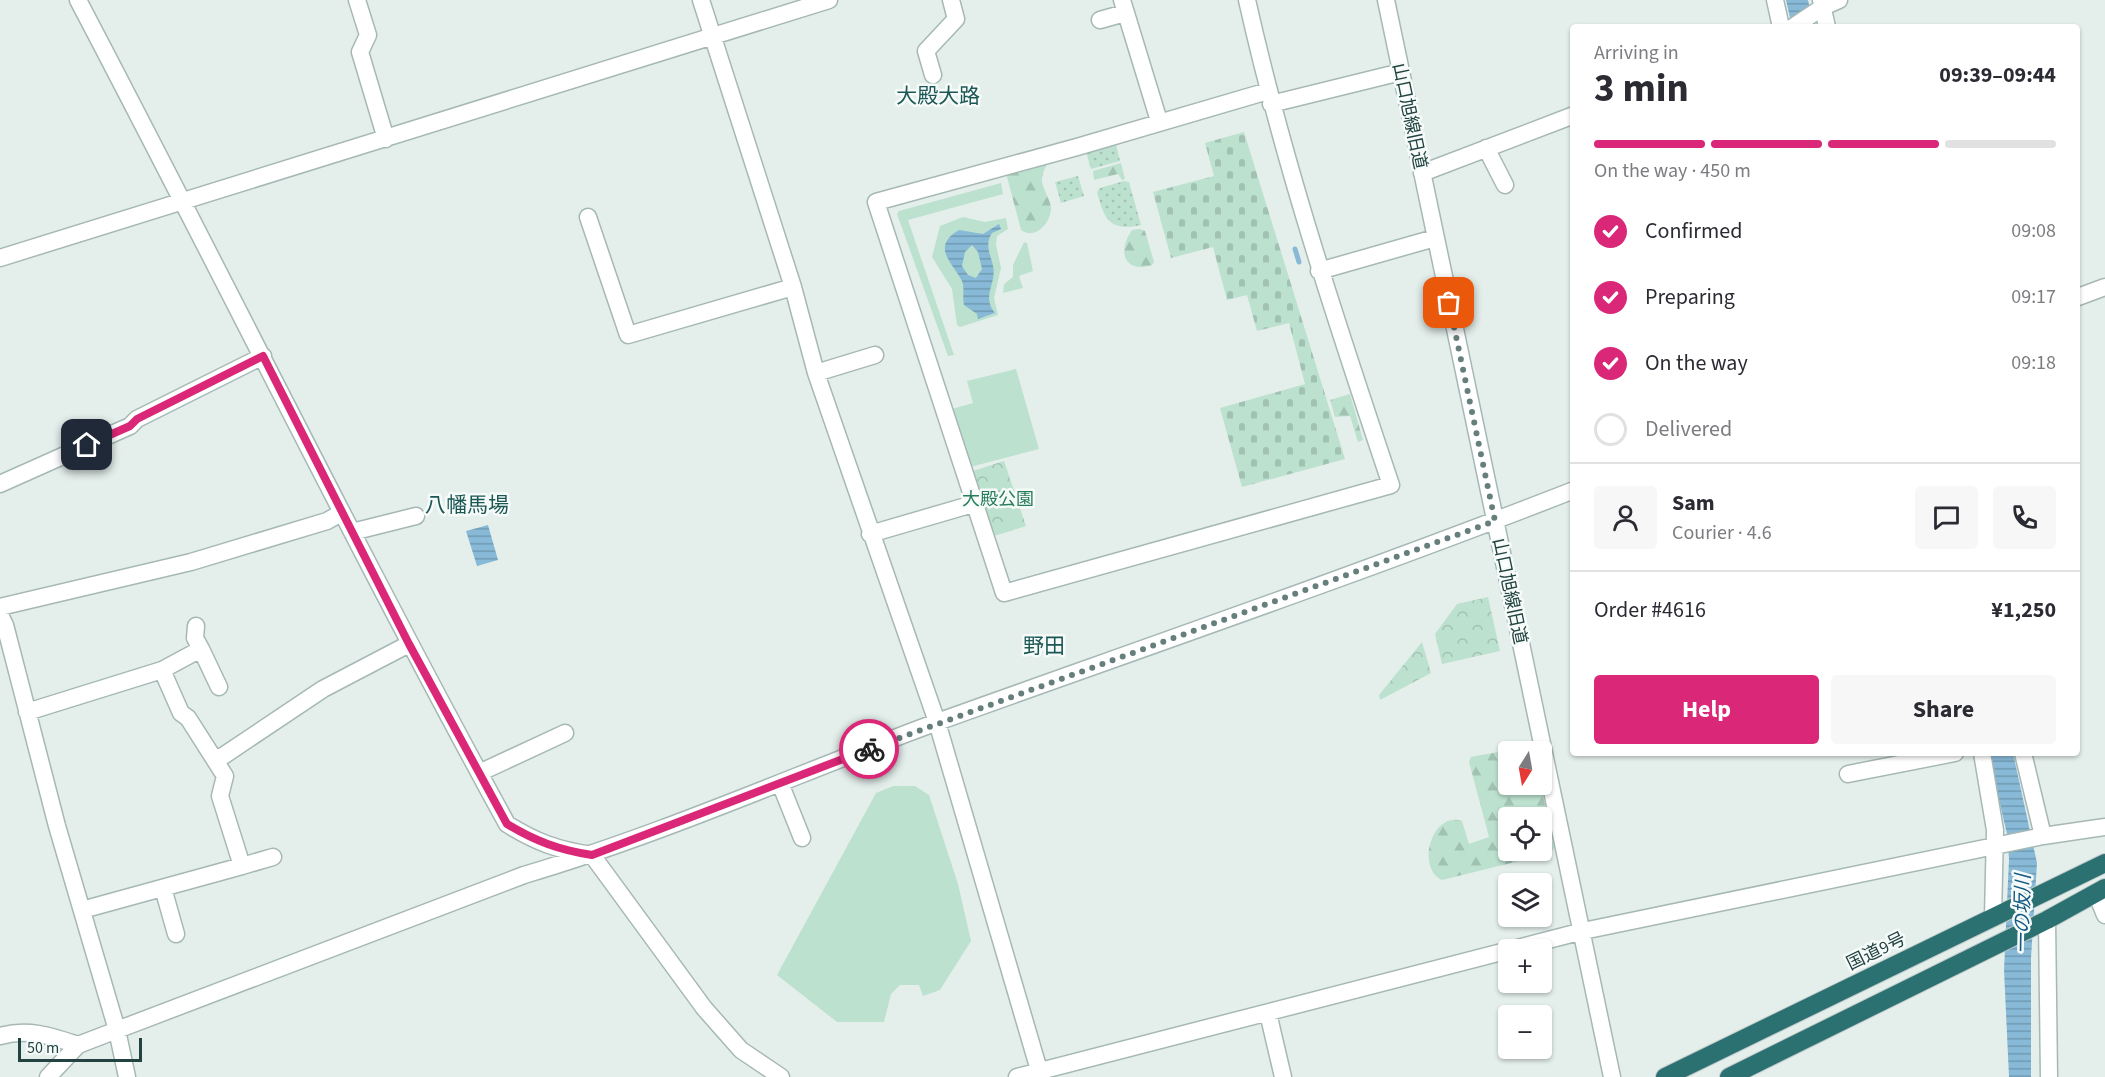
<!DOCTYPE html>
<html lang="en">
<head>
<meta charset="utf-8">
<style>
  body { margin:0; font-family:"Source Sans 3","Noto Sans JP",sans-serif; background:#f7f7f7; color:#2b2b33; height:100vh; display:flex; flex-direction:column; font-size:22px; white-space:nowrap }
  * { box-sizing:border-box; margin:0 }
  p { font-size:20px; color:#7c7c81 }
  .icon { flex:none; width:33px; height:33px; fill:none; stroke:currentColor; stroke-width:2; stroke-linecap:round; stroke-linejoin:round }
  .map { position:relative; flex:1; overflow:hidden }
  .panel { position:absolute; left:1570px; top:24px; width:510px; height:732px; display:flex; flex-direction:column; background:#fff; border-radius:6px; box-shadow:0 2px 4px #0004 }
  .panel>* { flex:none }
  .needle { width:39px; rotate:191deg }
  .fabs { position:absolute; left:1498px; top:741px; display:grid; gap:12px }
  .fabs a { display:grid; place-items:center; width:54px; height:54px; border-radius:6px; background:#fff; box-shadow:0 2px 4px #0004; font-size:30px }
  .scale { position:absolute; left:18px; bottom:15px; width:124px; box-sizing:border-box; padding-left:6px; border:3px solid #224341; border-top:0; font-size:16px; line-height:21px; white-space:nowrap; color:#224341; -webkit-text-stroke:4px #f6fbf9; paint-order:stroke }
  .pin { position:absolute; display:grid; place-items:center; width:51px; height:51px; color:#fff; margin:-26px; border-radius:12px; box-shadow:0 3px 9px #0006 }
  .courier { position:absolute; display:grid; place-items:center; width:60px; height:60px; margin:-30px; border:4px solid #db2777; border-radius:50%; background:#fff; color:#222; box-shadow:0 2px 8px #0007 }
  .overview em { font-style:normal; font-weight:700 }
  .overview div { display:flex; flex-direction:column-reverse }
  .overview { display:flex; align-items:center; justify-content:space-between; height:102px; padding:0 24px }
  h1 { font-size:39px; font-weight:700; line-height:45px }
  .bar { display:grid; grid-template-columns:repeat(4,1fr); gap:9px 6px; align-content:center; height:72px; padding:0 24px }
  .bar i { height:8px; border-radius:4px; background:#e1e1e2 }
  .bar .active { background:#db2777 }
  .bar p { grid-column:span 4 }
  .line { display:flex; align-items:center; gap:15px; padding:0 24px; border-top:2px solid #e1e1e2 }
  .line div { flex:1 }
  .round { display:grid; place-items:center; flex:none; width:63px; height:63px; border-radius:6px; background:#f7f7f7 }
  ol { padding:0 24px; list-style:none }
  li { display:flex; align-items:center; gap:18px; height:66px }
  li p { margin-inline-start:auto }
  li .icon { padding:6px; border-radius:50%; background:#db2777; color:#fff; stroke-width:4 }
  li:last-child { color:#7c7c81 }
  li i { width:33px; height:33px; border:3px solid #e1e1e2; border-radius:50% }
  .cta { display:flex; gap:12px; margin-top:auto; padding:12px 24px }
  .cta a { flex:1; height:69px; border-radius:6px; background:#db2777; color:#fff; font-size:24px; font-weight:700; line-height:69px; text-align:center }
  .cta a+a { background:#f7f7f7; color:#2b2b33 }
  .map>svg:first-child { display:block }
  .grass { fill:#bce1ce }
  .forest { fill:url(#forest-firs); fill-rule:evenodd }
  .cemetery { fill:url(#cemetery-stones) }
  .park { fill:url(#park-crowns) }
  .garden { fill:url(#garden-dots) }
  .water { fill:url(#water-rules); fill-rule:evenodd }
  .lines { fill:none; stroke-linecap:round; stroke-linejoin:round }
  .stream { stroke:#88bad8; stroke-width:5 }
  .minor-casing { stroke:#a6b8b5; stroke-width:19 }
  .highway-casing { stroke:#c1caca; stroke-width:20 }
  .minor { stroke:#fff; stroke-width:16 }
  .highway { stroke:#2b7172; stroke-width:18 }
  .done { stroke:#667f7d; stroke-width:6; stroke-dasharray:0 10.8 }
  .route { stroke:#db2777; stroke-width:8 }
  .labels { text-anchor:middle; stroke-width:5; stroke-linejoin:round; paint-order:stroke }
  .street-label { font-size:18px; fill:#224341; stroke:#f6fbf9 }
  .park-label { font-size:18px; fill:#287d5b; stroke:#f6fbf9 }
  .water-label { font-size:20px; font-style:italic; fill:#165a84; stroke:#f6fbf9 }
  .quarter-label { font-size:21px; fill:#1b5755; stroke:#f6fbf9 }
</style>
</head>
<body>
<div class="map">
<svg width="2105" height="1077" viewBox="0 0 2105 1077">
  <defs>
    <pattern id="forest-firs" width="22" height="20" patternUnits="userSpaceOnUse" patternTransform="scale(1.5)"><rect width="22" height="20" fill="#bce1ce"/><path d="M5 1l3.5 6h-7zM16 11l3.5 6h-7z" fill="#a1c2b2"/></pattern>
    <pattern id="cemetery-stones" width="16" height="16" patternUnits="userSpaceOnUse" patternTransform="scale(1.5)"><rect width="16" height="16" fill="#bce1ce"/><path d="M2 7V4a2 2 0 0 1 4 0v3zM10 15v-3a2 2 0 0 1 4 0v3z" fill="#a1c2b2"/></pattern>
    <pattern id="park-crowns" width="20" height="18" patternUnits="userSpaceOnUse" patternTransform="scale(1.5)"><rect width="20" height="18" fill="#bce1ce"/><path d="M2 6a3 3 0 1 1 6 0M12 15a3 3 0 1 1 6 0" fill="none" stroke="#a1c2b2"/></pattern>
    <pattern id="garden-dots" width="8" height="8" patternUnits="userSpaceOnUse" patternTransform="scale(1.5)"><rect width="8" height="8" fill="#bce1ce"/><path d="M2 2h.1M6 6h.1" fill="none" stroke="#a1c2b2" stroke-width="1.8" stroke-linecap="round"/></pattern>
    <pattern id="water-rules" width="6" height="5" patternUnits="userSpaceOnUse" patternTransform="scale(1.5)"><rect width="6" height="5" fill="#88bad8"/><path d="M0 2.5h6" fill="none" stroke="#6f99b1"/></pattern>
  </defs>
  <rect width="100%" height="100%" fill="#e4efec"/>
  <!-- grass -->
  <path class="grass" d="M1001 183 1003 194 908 220 954 355 948 356 897 214 899 211Z
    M963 217 985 222 1006 218 1008 229 997 236 996 245 1001 268 994 298 998 315 960 327 957 325 952 289 932 257 940 226Z
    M1024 242 1027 243 1033 271 1019 276 1023 288 1003 293 1004 284 1013 277V265Z
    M1016 369 1039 449 970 467 952 409 973 403 967 381Z
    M893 786H915L929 795 958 884 971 941 940 990 923 996 919 985H900L891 994 884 1022H837L777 975 876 793Z"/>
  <!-- forest -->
  <path class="forest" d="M1052 159C1046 165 1042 172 1042 181 1043 190 1051 200 1051 209 1050 224 1035 240 1021 230L1006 173Z
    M1121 163 1125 179 1122 180 1118 174 1094 180 1093 171Z
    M1140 229 1145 231 1154 262 1152 265C1124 274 1117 251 1132 230Z
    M1350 394 1363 440 1358 442 1350 416 1335 417 1330 400Z
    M1514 749 1519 751 1509 752V784L1541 785 1554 848 1551 853 1442 880C1416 869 1431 811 1462 821L1469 844 1489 837 1469 762 1471 757ZM1509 818H1542V850H1509Z"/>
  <!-- cemetery -->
  <path class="cemetery" d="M1244 132 1345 459 1242 487 1220 408 1305 384 1289 323 1257 331 1247 295 1227 300 1213 247 1171 258 1153 192 1214 176 1205 143Z"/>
  <!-- park -->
  <path class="park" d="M1004 461 1026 526 991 537 970 472Z
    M1488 597 1500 651 1442 664 1435 634 1457 604Z
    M1422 642 1431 673 1380 700 1379 695Z"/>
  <!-- garden -->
  <path class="garden" d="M1116 144 1120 161 1091 169 1086 152Z
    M1078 176 1084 196 1061 203 1055 182Z
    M1124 181 1129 182 1141 225C1110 232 1104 219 1097 192L1100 188Z"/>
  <!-- water -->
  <path class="water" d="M1786 0H1808L1814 27H1792Z
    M999 224 1001 229 992 233C984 245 991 255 993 266 997 284 981 296 995 313L978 319 977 314 964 305C962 297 965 289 962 281 953 263 930 247 959 230L983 234ZM972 245 978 252 982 269 976 278 968 275 962 266 965 252Z
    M488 525 498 560 477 566 466 531Z
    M1988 753H2013L2037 863 2031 958V1077H2009L2004 970 2009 859 2007 834Z"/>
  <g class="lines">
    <!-- stream -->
    <path class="stream" d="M1295 249 1299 262"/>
    <!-- minor casing -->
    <g class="minor-casing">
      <path id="minor" d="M78 0C222 274 358 552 507 824 536 842 557 850 592 855L704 1008 741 1050 781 1077
        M357 0 368 35 360 52 386 139
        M701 0 793 287 816 373 937 722 1041 1077
        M1122 0 1159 121
        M1247 0C1284 165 1337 324 1391 485L1004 593 876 202 1077 147 1268 91
        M1386 0 1612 1077
        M1775 0 1781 27
        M1821 0 1827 27
        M1100 20 1125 13
        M1793 27 1823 7 1839 0
        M933 75 926 51 956 19 951 0
        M1271 104 1401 72
        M1486 148 1505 185
        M1422 173 1574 115
        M588 217 628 335 793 287
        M0 258 829 0
        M1319 271 1435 238
        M2078 297 2105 287
        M816 373 875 355
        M0 484 130 426 137 419 263 356
        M352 532 416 516
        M870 534 973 504
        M0 607 191 562 327 521 341 513
        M0 615 5 625 57 826 117 1030 127 1077
        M196 626 195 638 201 649
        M27 712 162 670 201 649 219 687
        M1982 753 1995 830 1993 917
        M2023 753 2043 836
        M214 758 223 756 323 689 409 644
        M479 773 565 733
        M1848 774 1955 753
        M780 783 802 838
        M242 866 273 857
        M163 888 176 934
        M2096 893 2105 915
        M82 910 242 866 220 796 225 776 188 718 181 713 162 670
        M2047 920 2049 1077
        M1268 1013 1283 1077
        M0 1036C28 1028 51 1036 78 1045
        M48 1077 78 1045 117 1030 524 875C666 833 801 772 940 721 1152 645 1364 572 1574 490
        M1017 1077 1583 931 2043 836 2105 827"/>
    </g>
    <!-- highway casing -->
    <g class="highway-casing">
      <path id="highway" d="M1665 1077 2105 863
        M1729 1077 2047 920 2105 888"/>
    </g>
    <!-- minor -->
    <use href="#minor" class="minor"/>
    <!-- highway -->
    <use href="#highway" class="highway"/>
  </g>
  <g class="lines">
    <!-- done -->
    <path class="done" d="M869 749 1495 521 1449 303"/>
    <!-- route -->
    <path class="route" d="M87 445 130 426 137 419 263 356 409 644 507 824C535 841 559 850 592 855L869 749"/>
  </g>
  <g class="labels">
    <!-- street labels -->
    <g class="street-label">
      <text transform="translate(1410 116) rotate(78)" y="6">山口旭線旧道</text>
      <text transform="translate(1510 591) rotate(78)" y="6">山口旭線旧道</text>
      <text transform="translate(1876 951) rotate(-26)" y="6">国道9号</text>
    </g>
    <!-- park labels -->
    <g class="park-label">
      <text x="998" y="505">大殿公園</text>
    </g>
    <!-- water labels -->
    <g class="water-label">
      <text transform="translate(2022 914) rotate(-89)" y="7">一の坂川</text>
    </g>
    <!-- quarter labels -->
    <g class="quarter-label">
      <text x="938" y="103">大殿大路</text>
      <text x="467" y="512">八幡馬場</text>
      <text x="1044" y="653">野田</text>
    </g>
  </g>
</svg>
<div class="fabs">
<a><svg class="needle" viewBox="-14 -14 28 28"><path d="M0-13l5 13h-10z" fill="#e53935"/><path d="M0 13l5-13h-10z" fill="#7c7c81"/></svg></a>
<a><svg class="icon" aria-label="locate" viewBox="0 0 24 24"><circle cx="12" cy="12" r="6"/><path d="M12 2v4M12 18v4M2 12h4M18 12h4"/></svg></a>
<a><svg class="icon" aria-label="layers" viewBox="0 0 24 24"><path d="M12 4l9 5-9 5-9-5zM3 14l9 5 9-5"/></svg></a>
<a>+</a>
<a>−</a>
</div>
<div class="scale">50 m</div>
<div class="pin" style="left:1449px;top:303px;background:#ea580c"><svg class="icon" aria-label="bag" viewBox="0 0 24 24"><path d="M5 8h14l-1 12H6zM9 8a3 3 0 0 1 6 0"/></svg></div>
<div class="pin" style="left:87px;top:445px;background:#1f2937"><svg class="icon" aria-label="home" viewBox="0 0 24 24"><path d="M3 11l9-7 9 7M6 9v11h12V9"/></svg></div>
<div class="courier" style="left:869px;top:749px"><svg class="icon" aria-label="bike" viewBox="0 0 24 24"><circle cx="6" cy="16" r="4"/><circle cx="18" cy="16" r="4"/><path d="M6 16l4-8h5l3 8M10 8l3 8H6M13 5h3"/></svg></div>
<section class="panel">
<div class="overview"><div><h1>3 min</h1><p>Arriving in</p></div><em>09:39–09:44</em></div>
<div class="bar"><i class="active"></i><i class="active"></i><i class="active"></i><i></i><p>On the way · 450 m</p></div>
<ol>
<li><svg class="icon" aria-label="check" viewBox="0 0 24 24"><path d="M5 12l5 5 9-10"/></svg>Confirmed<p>09:08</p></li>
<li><svg class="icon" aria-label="check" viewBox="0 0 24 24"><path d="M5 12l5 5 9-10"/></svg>Preparing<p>09:17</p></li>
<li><svg class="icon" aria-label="check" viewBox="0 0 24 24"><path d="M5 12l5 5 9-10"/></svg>On the way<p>09:18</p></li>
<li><i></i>Delivered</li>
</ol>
<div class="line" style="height:108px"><a class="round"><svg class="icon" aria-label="person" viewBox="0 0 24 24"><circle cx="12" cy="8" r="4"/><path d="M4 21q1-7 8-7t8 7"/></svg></a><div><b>Sam</b><p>Courier · 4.6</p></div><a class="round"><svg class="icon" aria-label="chat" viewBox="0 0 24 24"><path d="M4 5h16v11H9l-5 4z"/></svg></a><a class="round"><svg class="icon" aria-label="phone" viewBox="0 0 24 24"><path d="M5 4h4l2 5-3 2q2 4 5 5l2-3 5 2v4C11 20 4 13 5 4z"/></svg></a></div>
<div class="line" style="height:78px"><div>Order #4616</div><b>¥1,250</b></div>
<div class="cta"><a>Help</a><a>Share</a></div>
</section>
</div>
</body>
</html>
